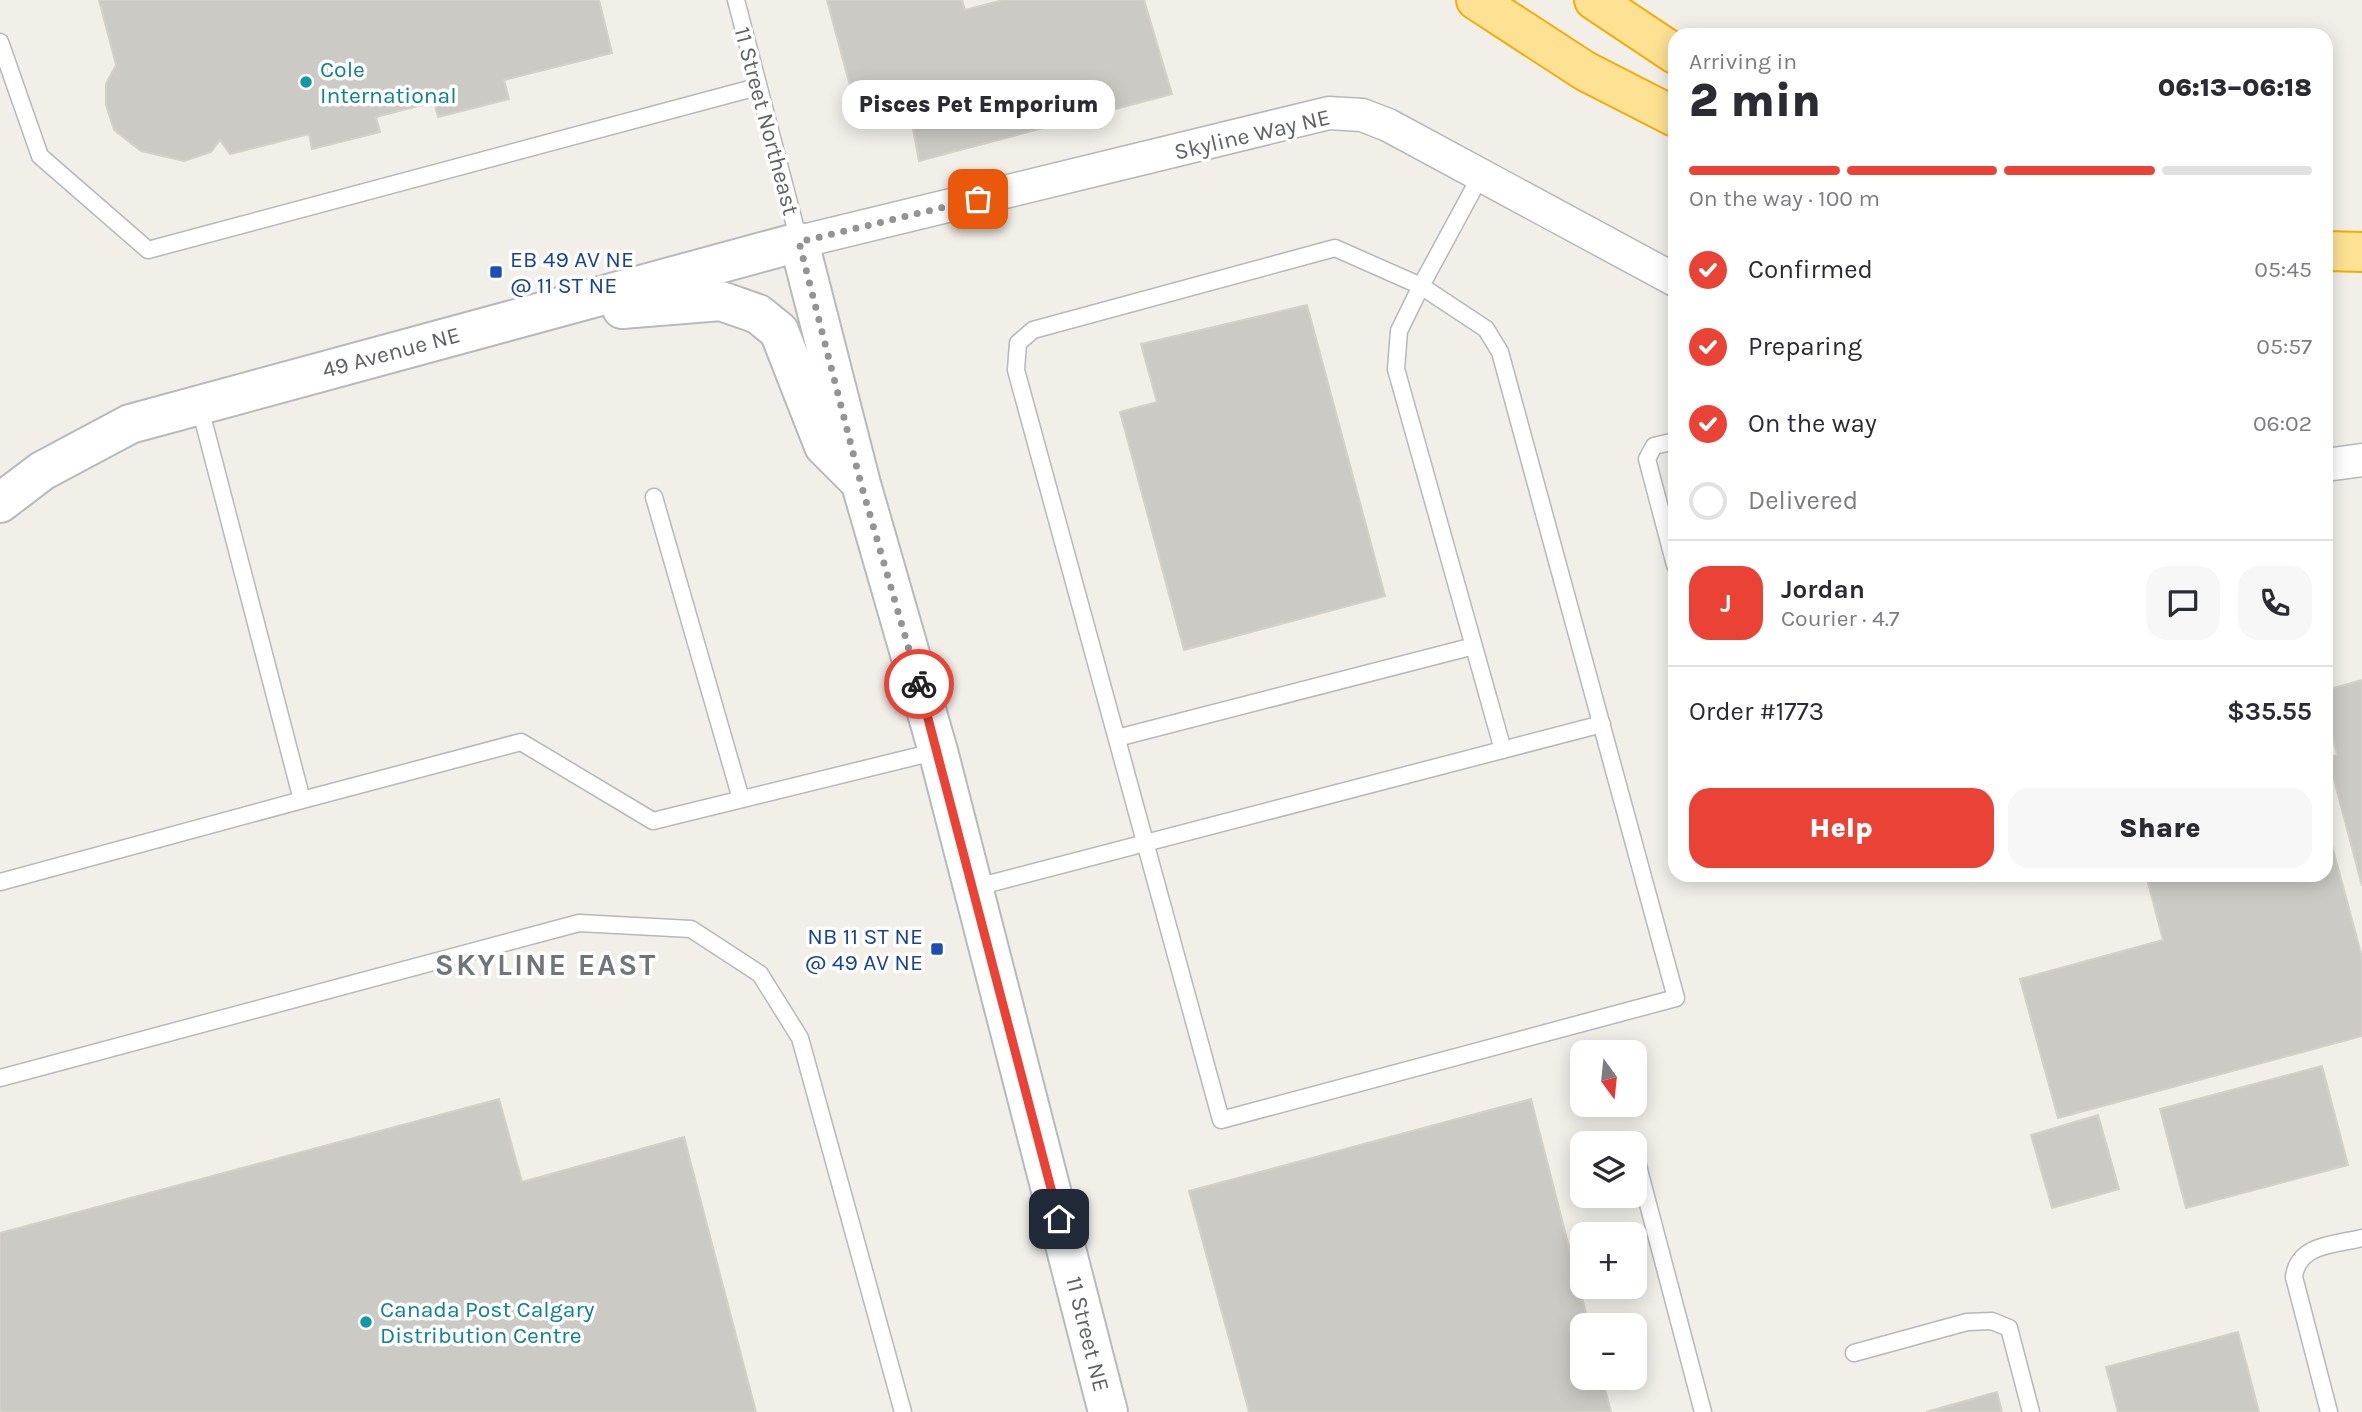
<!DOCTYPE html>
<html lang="en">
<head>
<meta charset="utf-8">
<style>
  body { margin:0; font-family:Karla,sans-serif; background:#f7f7f7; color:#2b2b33; height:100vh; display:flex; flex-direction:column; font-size:26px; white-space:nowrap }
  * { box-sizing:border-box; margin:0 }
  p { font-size:23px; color:#7c7c81 }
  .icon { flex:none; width:38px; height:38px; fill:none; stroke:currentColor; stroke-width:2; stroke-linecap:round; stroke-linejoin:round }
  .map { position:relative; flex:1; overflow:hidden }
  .drawer { position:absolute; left:1668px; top:28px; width:665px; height:854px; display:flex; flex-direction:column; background:#fff; border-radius:21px; box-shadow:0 4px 18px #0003 }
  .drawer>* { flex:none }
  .needle { width:46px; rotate:165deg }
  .controls { position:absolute; left:1570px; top:1040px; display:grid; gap:14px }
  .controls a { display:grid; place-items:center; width:77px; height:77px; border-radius:14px; background:#fff; box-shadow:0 4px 18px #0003; font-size:35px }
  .pin { position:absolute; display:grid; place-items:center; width:60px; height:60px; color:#fff; margin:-30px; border-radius:14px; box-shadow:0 4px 10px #0006 }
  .courier { position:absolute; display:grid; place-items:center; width:70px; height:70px; margin:-35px; border:5px solid #ea4335; border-radius:50%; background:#fff; color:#222; box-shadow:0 2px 9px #0007 }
  .bubble { position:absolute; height:49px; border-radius:21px; background:#fff; box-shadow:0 4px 18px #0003; font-size:23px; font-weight:800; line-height:49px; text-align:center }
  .head em { font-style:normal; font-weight:800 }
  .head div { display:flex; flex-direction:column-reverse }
  .head { display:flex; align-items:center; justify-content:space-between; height:119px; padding:0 21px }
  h1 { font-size:46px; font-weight:800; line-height:52px }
  .bar { display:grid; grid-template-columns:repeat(4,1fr); gap:10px 7px; align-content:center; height:84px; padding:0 21px }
  .bar i { height:9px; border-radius:5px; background:#e1e1e2 }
  .bar .active { background:#ea4335 }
  .bar p { grid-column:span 4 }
  .line { display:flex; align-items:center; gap:18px; padding:0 21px; border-top:2px solid #e1e1e2 }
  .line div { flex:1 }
  .round { display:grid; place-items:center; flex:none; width:74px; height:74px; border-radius:21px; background:#f7f7f7 }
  ol { padding:0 21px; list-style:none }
  li { display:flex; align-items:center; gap:21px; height:77px }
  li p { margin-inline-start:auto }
  li .icon { padding:7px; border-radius:50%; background:#ea4335; color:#fff; stroke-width:4 }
  li:last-child { color:#7c7c81 }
  li i { width:38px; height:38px; border:4px solid #e1e1e2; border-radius:50% }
  .primary-button { display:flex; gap:14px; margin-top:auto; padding:14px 21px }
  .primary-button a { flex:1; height:80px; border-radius:21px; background:#ea4335; color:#fff; font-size:28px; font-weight:800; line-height:80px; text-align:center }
  .primary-button a+a { background:#f7f7f7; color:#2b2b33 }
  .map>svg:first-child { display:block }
  .building { fill:#cccac5; stroke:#d6d1c6; stroke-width:2 }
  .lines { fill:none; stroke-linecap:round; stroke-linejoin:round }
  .lane-casing { stroke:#b5b8bc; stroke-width:19 }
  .street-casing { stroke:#b5b8bc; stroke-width:35 }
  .secondary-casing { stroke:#b6babf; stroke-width:42 }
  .highway-casing { stroke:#f9ab00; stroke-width:42 }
  .lane { stroke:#fff; stroke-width:16 }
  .street { stroke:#fff; stroke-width:32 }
  .secondary { stroke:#fff; stroke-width:38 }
  .highway { stroke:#fde293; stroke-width:38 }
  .done { stroke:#929495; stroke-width:7; stroke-dasharray:0 12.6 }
  .route { stroke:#ea4335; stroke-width:9 }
  .culture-dot { fill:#0f9aa8; stroke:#fff; stroke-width:2.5 }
  .transit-dot { fill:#1a4fb4; stroke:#fff; stroke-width:2.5 }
  .labels { text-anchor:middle; stroke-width:7; stroke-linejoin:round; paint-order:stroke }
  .culture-label { font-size:23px; fill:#0d838f; stroke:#fff; text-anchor:start }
  .street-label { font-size:23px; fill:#5f6368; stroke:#fff }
  .transit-label { font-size:23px; fill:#164399; stroke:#fff; text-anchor:start }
  .district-label { font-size:30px; font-weight:bold; letter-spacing:2px; fill:#70757a; stroke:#fff }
</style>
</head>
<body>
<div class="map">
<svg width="2362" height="1412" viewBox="0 0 2362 1412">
  <rect width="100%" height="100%" fill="#f1efe8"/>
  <!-- building -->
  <path class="building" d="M99 0H599L612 53 504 80 509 99 438 117 434 102 376 117 380 132 312 149 309 134 230 154 220 140 211 152 184 161 141 151 114 130 106 105V84L116 65Z
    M827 0H962L965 10 1003 0H1144L1172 94 919 161 911 118 861 127Z
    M1307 305 1385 596 1184 650 1120 412 1157 402 1141 344Z
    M2362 680V886L2328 757 2337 755 2326 711V690Z
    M2326 823 2362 957V1036L2058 1118 2020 979 2163 940 2146 875H2326Z
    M2322 1066 2348 1165 2186 1208 2160 1109Z
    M499 1099 522 1182 684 1137 756 1412H0V1233Z
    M1531 1099 1589 1325H1582V1377H1602L1611 1412H1249L1189 1191Z
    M2098 1115 2119 1189 2052 1208 2031 1135Z
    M2238 1332 2259 1412H2118L2106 1367Z
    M1997 1392 2002 1412H1926Z"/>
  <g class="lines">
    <!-- lane casing -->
    <g class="lane-casing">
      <path id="lane" d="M736 0 799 241
        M0 42 40 156 148 250 757 87
        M1481 175 1421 286 1486 329 1500 352 1676 998 1221 1120 1016 370 1018 343 1033 330 1335 248 1421 286 1399 331 1396 369 1503 750
        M199 404 302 800 521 742 653 821 938 751
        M1675 441 1654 446 1647 459 1675 565
        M654 497 741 799
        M1117 738 1474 646
        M0 882 302 800
        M973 888 1602 724
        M0 1078 579 923 691 929 760 974 800 1038 903 1412
        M1634 1151 1703 1412
        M1854 1353 1967 1322 1992 1321 2009 1328 2031 1412
        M2329 1412 2294 1277C2298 1244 2334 1245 2362 1238"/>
    </g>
    <!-- street casing -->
    <g class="street-casing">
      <path id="street" d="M799 242 1329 113 1362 115 1388 125 1675 280
        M2326 465 2362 460"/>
    </g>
    <!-- secondary casing -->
    <g class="secondary-casing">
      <path id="secondary" d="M622 309 721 301 758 314 779 331 824 446 857 479
        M0 503 42 471 130 424 799 242 861 484 938 751 1108 1412"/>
    </g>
    <!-- highway casing -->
    <g class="highway-casing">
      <path id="highway" d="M1476 0 1585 71 1675 117
        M1594 0 1675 54
        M2326 251 2362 252"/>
    </g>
    <!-- lane -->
    <use href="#lane" class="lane"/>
    <!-- street -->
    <use href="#street" class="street"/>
    <!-- secondary -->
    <use href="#secondary" class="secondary"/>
    <!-- highway -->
    <use href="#highway" class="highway"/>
  </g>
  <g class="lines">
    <!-- done -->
    <path class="done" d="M919 684 861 484 799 242 978 199"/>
    <!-- route -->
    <path class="route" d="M919 684 1059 1219"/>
  </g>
  <!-- markers -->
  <g class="culture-dot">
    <circle cx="306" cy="82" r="7"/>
    <circle cx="366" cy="1322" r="7"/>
  </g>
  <g class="transit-dot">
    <rect x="489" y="265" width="14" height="14" rx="3.5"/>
    <rect x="930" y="942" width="14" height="14" rx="3.5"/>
  </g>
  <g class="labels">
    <!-- culture labels -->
    <g class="culture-label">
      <text x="320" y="77">Cole<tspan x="320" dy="26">International</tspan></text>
      <text x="380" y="1317">Canada Post Calgary<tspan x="380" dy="26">Distribution Centre</tspan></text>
    </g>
    <!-- street labels -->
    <g class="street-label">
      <text transform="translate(767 121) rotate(75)" y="8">11 Street Northeast</text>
      <text transform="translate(1252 134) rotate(-13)" y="8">Skyline Way NE</text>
      <text transform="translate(391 352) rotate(-15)" y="8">49 Avenue NE</text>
      <text transform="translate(1088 1334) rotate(76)" y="8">11 Street NE</text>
    </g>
    <!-- transit labels -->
    <g class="transit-label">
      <text x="510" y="267">EB 49 AV NE<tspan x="510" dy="26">@ 11 ST NE</tspan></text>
      <text x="923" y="944" text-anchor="end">NB 11 ST NE<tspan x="923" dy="26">@ 49 AV NE</tspan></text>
    </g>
    <!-- district labels -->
    <g class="district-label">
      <text x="546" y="975">SKYLINE EAST</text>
    </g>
  </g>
</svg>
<div class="controls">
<a><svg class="needle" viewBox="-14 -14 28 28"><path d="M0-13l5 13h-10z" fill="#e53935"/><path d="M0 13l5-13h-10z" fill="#7c7c81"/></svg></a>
<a><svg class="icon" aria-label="layers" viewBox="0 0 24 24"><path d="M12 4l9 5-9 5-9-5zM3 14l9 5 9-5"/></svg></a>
<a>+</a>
<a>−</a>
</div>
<div class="pin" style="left:978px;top:199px;background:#ea580c"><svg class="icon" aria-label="bag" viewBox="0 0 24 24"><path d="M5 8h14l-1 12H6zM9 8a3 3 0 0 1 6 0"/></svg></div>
<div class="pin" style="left:1059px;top:1219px;background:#1f2937"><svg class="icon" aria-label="home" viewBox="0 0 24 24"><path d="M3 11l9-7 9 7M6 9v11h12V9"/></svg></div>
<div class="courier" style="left:919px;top:684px"><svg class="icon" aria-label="bike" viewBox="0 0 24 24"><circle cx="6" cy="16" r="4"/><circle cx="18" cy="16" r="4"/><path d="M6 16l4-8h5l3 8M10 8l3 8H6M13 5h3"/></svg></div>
<div class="bubble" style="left:842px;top:80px;width:273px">Pisces Pet Emporium</div>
<section class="drawer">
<div class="head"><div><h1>2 min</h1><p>Arriving in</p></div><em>06:13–06:18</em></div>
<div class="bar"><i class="active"></i><i class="active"></i><i class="active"></i><i></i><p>On the way · 100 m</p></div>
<ol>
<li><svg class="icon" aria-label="check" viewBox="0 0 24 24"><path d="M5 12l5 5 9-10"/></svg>Confirmed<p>05:45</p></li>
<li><svg class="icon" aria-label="check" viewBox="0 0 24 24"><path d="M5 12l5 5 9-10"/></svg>Preparing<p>05:57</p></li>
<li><svg class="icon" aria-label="check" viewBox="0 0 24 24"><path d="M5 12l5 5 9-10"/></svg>On the way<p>06:02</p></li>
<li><i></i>Delivered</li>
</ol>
<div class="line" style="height:126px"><b class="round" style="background:#ea4335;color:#fff">J</b><div><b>Jordan</b><p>Courier · 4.7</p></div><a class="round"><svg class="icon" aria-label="chat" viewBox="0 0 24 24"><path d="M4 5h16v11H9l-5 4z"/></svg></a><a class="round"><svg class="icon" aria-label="phone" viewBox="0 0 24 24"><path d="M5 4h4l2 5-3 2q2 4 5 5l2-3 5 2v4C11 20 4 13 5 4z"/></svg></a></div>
<div class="line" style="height:91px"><div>Order #1773</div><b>$35.55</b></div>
<div class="primary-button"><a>Help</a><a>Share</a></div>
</section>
</div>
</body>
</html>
